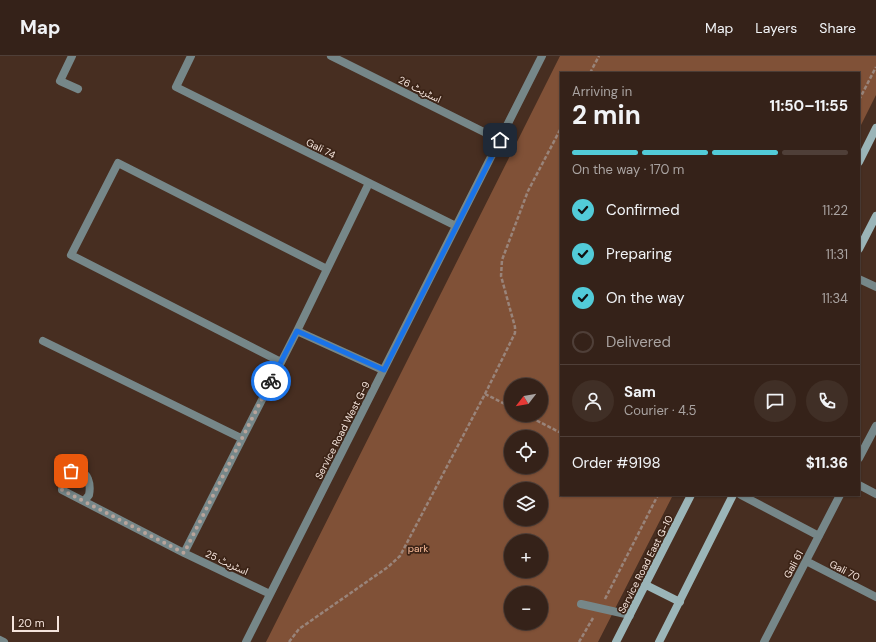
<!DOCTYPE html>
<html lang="en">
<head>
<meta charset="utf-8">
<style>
  body { margin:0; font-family:"DM Sans","Noto Sans Arabic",sans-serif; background:#402f26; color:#f1f3f6; height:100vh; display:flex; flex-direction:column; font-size:15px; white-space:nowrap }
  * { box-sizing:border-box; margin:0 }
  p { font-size:13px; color:#aaa4a2 }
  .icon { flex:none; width:22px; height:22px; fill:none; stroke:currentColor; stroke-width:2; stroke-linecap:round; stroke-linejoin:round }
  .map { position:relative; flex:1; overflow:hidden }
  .details { position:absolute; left:560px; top:16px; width:300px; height:424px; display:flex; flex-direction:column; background:#352219; border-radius:0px; box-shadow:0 1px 3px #0004,0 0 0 1px #4f3f38 }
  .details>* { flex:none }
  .needle { width:26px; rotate:239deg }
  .controls { position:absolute; left:504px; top:322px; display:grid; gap:8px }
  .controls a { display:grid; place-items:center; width:44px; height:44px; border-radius:50%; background:#352219; box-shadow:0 1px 3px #0004,0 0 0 1px #4f3f38; font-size:20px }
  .scale { position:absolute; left:12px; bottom:10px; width:47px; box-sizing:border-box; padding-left:4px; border:2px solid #f5e4dc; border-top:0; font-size:11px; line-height:14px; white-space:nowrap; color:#f5e4dc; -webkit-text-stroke:3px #3c2417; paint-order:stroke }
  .pin { position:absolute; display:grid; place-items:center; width:34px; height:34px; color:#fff; margin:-17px; border-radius:8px; box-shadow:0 2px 6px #0006 }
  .courier { position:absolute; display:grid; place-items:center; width:40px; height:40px; margin:-20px; border:3px solid #1a73e8; border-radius:50%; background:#fff; color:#222; box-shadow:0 1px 5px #0007 }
  .overview em { font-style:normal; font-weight:700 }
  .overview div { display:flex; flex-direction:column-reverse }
  .overview { display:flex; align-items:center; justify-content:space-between; height:68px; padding:0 12px }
  h1 { font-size:26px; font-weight:700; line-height:30px }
  .bar { display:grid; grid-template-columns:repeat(4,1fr); gap:6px 4px; align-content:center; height:48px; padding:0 12px }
  .bar i { height:5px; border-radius:3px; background:#4f3f38 }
  .bar .on { background:#52cbd8 }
  .bar p { grid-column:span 4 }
  .line { display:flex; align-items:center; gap:10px; padding:0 12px; border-top:1px solid #4f3f38 }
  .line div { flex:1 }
  .round { display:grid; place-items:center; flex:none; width:42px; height:42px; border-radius:21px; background:#402f26 }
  ol { padding:0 12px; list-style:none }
  li { display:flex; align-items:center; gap:12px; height:44px }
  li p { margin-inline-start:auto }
  li .icon { padding:4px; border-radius:50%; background:#52cbd8; color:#111; stroke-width:4 }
  li:last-child { color:#aaa4a2 }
  li i { width:22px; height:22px; border:2px solid #4f3f38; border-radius:50% }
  header { display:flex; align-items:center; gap:24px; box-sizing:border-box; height:56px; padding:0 20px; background:#352219; border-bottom:1px solid #4f3f38 }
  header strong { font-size:19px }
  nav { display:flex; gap:22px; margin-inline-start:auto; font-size:14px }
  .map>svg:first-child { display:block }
  .green { fill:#805137; fill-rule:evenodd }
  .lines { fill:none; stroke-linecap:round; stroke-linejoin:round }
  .path { stroke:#99847a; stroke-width:2.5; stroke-dasharray:4 2; stroke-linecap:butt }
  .service { stroke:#768789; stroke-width:8 }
  .minor { stroke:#768789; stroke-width:8 }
  .secondary { stroke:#9bb5b8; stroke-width:8 }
  .done { stroke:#b8a49b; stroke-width:4; stroke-dasharray:0 7.2 }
  .route { stroke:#1a73e8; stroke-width:5 }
  .labels { text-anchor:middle; stroke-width:3.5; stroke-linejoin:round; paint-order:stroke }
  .street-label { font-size:10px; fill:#f5e4dc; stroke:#3c2417 }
  .park-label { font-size:10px; fill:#fcbc99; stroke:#3c2417 }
</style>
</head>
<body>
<header>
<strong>Map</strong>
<nav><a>Map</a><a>Layers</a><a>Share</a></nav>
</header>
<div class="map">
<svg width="876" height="586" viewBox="0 0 876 586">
  <rect width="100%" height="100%" fill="#472e21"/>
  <!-- green -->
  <path class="green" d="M560 0H876V39L859 73V17H561V439H673L598 586H266ZM511 329H541V359H511ZM511 381H541V411H511ZM511 433H541V463H511ZM511 485H541V515H511ZM511 537H541V567H511Z"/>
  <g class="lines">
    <!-- path -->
    <path class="path" d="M590 17 599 0
      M859 44 876 11
      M485 338 511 351
      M526 359 561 377
      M605 543 658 439
      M289 586 299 573 388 511 400 500 485 338 515 277V271L501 220 502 204 528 135 561 72
      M579 586 593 562"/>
    <!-- service -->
    <path class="service" d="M581 548 630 559"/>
    <!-- minor -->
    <path class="minor" d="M72 0 60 25 78 33
      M191 0 176 31 456 170
      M331 0 500 84
      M859 223 876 231
      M297 275 383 314
      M43 285 241 382
      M281 306 71 199 118 107 327 213
      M859 402 876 370
      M859 429 876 438
      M741 439 819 480
      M85 444 89 439C90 434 90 428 88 423 85 415 73 411 67 418 63 423 63 428 62 434L184 497 270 538
      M184 497 297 275 369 127
      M806 505 876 541
      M0 584 4 586
      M246 586 542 0
      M764 586 840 439"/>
    <!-- secondary -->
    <path class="secondary" d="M859 106 876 72
      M859 193 876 160
      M646 529 680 546
      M616 586 691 439
      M659 586 733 439"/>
  </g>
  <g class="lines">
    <!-- done -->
    <path class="done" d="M71 415C64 420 63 426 62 434L184 497 271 325"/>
    <!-- route -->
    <path class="route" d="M271 325 297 275 384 314 500 84"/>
  </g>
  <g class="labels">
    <!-- street labels -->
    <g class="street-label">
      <text transform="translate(420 33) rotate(27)" y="4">اسٹریٹ 26</text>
      <text transform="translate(321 92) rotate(27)" y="4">Gali 74</text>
      <text transform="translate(342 374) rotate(-63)" y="4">Service Road West G-9</text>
      <text transform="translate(227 506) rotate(25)" y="4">اسٹریٹ 25</text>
      <text transform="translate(645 508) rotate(-63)" y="4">Service Road East G-10</text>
      <text transform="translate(793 508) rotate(-62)" y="4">Gali 61</text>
      <text transform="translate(845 514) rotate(27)" y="4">Gali 70</text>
    </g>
    <!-- park labels -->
    <g class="park-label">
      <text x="418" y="496">park</text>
    </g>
  </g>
</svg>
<div class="controls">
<a><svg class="needle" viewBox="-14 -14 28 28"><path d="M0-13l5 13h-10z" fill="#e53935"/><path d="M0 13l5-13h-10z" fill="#aaa4a2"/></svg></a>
<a><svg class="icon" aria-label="locate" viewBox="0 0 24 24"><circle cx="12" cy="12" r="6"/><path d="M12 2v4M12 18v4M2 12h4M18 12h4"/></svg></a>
<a><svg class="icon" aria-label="layers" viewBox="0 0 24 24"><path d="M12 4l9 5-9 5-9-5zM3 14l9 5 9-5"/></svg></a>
<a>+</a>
<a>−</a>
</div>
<div class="scale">20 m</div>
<div class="pin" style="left:71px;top:415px;background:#ea580c"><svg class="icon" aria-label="bag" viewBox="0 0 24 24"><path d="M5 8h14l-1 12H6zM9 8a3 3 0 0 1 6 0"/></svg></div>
<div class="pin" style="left:500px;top:84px;background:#1f2937"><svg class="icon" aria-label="home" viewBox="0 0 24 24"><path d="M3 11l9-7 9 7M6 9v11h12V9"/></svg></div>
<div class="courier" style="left:271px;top:325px"><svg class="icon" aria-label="bike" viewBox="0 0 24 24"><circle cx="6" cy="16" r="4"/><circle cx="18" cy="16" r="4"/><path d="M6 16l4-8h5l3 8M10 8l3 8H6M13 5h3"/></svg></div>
<section class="details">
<div class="overview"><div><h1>2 min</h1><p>Arriving in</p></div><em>11:50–11:55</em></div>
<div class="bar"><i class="on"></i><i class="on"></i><i class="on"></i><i></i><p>On the way · 170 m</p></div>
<ol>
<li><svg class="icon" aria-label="check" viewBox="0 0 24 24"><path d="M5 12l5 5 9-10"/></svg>Confirmed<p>11:22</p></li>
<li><svg class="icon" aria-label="check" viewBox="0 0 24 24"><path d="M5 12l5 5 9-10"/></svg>Preparing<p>11:31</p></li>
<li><svg class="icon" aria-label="check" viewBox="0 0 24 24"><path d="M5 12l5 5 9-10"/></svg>On the way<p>11:34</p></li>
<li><i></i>Delivered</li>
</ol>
<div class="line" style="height:72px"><a class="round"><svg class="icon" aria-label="person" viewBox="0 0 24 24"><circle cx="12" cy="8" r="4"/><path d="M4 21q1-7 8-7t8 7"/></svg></a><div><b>Sam</b><p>Courier · 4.5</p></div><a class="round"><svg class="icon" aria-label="chat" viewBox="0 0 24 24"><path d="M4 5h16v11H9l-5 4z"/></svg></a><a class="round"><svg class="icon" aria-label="phone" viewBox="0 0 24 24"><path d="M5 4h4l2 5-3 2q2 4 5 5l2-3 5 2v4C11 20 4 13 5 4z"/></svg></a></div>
<div class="line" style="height:52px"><div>Order #9198</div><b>$11.36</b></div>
</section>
</div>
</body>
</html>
